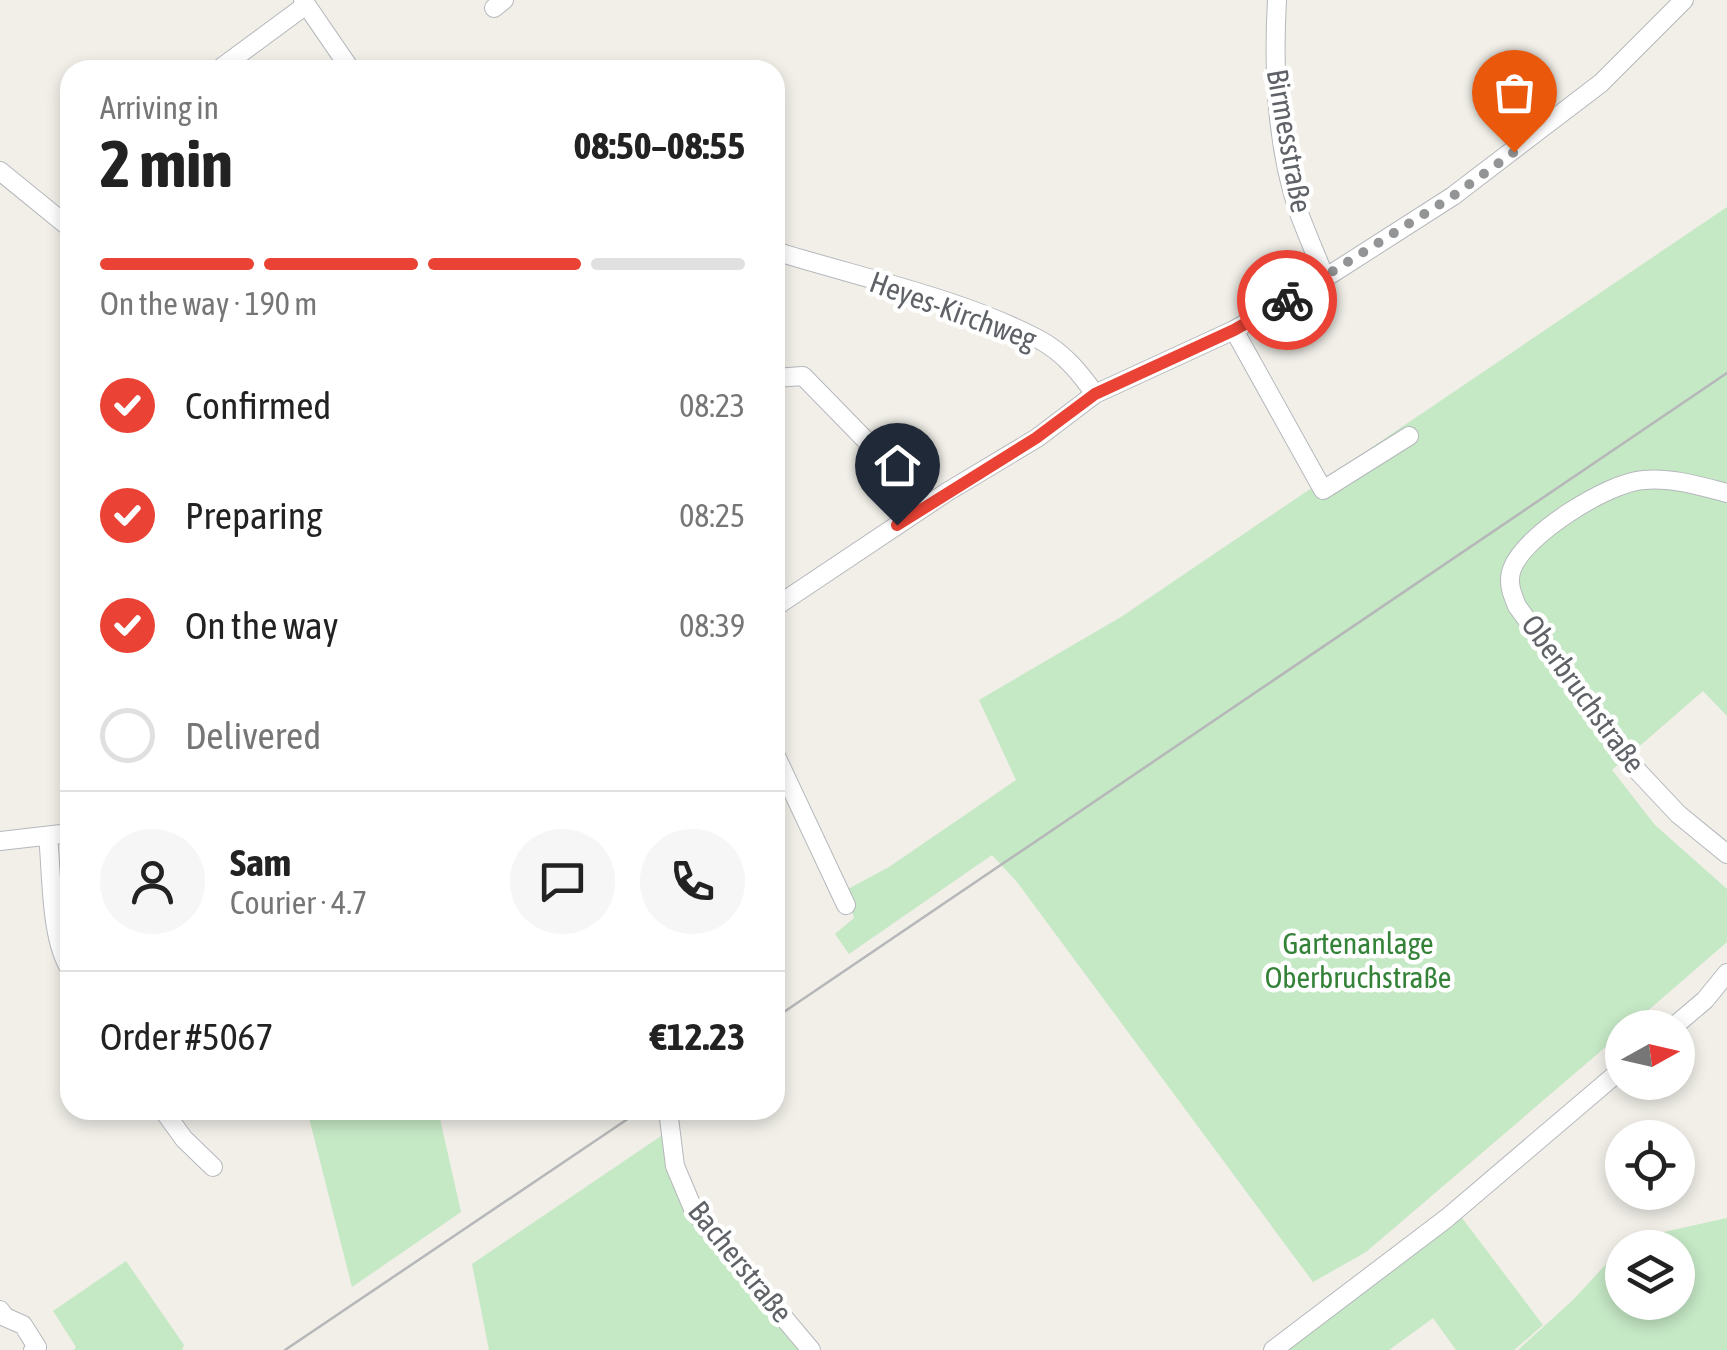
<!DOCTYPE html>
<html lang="en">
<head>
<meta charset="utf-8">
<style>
  body { margin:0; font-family:"Asap Condensed",sans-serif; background:#f6f6f6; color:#222; height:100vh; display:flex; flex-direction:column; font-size:38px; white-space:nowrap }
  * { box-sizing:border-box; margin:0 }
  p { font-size:32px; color:#767676 }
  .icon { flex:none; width:55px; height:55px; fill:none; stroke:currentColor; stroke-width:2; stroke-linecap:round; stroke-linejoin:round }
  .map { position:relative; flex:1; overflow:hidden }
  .details { position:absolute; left:60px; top:60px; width:725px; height:1060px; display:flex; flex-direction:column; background:#fff; border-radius:30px; box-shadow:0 5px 15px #0003 }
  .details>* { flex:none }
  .needle { width:65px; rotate:82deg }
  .fabs { position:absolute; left:1605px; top:1010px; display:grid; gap:20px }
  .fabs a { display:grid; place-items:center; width:90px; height:90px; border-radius:50%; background:#fff; box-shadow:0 5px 15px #0003; font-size:50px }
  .pin { position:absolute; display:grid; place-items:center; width:85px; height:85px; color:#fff; margin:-102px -42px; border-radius:50% 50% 50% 0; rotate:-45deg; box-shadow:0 0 10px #0007 }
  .pin .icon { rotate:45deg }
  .courier { position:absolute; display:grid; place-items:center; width:100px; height:100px; margin:-50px; border:8px solid #ea4335; border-radius:50%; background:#fff; color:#222; box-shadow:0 2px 12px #0007 }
  .head em { font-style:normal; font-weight:700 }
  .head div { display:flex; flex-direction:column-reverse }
  .head { display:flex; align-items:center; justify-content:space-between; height:170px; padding:0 40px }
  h1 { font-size:65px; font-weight:700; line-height:75px }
  .bar { display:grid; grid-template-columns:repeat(4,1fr); gap:15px 10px; align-content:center; height:120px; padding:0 40px }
  .bar i { height:12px; border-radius:8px; background:#e0e0e0 }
  .bar .selected { background:#ea4335 }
  .bar p { grid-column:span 4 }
  .line { display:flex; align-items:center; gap:25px; padding:0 40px; border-top:2px solid #e0e0e0 }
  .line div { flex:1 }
  .round { display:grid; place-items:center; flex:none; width:105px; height:105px; border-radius:52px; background:#f6f6f6 }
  ol { padding:0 40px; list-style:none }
  li { display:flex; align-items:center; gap:30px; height:110px }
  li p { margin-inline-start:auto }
  li .icon { padding:10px; border-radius:50%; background:#ea4335; color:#fff; stroke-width:4 }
  li:last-child { color:#767676 }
  li i { width:55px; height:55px; border:5px solid #e0e0e0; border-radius:50% }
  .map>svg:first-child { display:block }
  .green { fill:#c5e8c5; fill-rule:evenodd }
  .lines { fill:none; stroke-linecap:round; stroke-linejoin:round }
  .minor-casing { stroke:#b5b8bc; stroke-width:20 }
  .minor { stroke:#fff; stroke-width:18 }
  .tram { stroke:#b6b7b8; stroke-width:2.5 }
  .done { stroke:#929495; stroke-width:10; stroke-dasharray:0 18 }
  .route { stroke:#ea4335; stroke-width:12 }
  .labels { text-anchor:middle; stroke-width:9; stroke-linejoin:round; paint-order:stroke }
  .street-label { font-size:30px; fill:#5f6368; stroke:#fff }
  .park-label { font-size:30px; fill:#348238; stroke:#fff }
</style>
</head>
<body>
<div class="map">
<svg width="1727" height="1350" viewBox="0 0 1727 1350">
  <rect width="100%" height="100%" fill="#f1efe8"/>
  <!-- green -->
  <path class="green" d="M1727 207V716L1703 691 1612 770 1655 825 1727 889V942L1629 1027 1622 1028V1033L1366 1252 1313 1282 1017 882 992 855 849 954 835 934 854 918 846 890 889 867 1016 780 979 700 1121 617Z
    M307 1110H438L461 1212 352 1287Z
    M664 1134 672 1177 806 1350H489L472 1264Z
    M1459 1214 1543 1325 1514 1350H1456L1433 1318 1389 1350H1283Z
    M1727 1218V1350H1518L1574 1299 1628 1240ZM1622 1248H1678V1302H1622Z
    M126 1261 184 1345 182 1350H74L76 1347 53 1311Z"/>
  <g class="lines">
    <!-- minor casing -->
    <g class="minor-casing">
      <path id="minor" d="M303 0 351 70
        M1277 0C1273 70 1276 146 1299 213 1307 235 1317 257 1325 278
        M494 8 504 0
        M218 70 306 5
        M0 171 70 228
        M775 251C861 278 961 298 1040 340 1064 353 1080 373 1095 394
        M1234 330 1323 490 1409 436
        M775 378 803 376 928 504
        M1727 493C1700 486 1670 477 1643 480 1607 483 1524 535 1512 569 1507 582 1512 594 1517 606L1632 765 1678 814 1727 854
        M775 607 947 492 1037 438 1095 394 1234 330 1325 278 1453 196 1601 83 1684 0
        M775 754 846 905
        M48 836C52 873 50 938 70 969
        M0 841 70 833
        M1672 1028 1705 1000 1727 973
        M163 1110 184 1139 213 1167
        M668 1110 675 1166 694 1211 811 1350
        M0 1310 5 1317 23 1325 37 1347 33 1350
        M1273 1350 1447 1218 1622 1069"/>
    </g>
    <!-- minor -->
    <use href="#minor" class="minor"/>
    <!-- tram -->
    <path class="tram" d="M775 1018 1727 373
      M285 1350 641 1110"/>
  </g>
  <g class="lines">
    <!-- done -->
    <path class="done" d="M1287 300 1453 196 1514 152"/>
    <!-- route -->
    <path class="route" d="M897 525 1036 438 1095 394 1234 330 1287 300"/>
  </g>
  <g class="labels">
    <!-- street labels -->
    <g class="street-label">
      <text transform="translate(1289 141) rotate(80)" y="10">Birmesstraße</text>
      <text transform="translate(953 311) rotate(20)" y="10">Heyes-Kirchweg</text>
      <text transform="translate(1583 694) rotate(54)" y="10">Oberbruchstraße</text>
      <text transform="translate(740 1262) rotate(51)" y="10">Bacherstraße</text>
    </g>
    <!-- park labels -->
    <g class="park-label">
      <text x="1358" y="954">Gartenanlage<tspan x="1358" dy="34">Oberbruchstraße</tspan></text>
    </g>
  </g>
</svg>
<div class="fabs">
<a><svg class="needle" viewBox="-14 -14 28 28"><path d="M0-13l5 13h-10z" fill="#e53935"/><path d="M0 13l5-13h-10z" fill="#767676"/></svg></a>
<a><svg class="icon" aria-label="locate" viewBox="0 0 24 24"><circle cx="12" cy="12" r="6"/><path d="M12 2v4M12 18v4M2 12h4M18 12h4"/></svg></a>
<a><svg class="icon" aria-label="layers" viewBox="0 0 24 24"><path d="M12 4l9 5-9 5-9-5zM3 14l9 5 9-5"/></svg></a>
</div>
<div class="pin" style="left:1514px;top:152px;background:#ea580c"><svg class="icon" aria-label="bag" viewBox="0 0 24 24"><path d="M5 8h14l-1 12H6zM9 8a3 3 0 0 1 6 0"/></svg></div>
<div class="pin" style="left:897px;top:525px;background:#1f2937"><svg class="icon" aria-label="home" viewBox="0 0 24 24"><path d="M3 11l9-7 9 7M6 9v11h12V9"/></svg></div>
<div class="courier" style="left:1287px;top:300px"><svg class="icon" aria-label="bike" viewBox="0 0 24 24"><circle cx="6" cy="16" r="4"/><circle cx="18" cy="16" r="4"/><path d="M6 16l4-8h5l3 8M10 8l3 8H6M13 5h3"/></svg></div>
<section class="details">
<div class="head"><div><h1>2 min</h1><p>Arriving in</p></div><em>08:50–08:55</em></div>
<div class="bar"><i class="selected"></i><i class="selected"></i><i class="selected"></i><i></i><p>On the way · 190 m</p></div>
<ol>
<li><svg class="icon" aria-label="check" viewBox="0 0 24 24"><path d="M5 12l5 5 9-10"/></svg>Confirmed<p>08:23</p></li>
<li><svg class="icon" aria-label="check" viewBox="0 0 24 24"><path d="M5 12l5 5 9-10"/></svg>Preparing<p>08:25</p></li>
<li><svg class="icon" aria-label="check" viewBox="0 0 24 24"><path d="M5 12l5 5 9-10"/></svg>On the way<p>08:39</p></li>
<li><i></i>Delivered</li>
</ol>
<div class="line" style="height:180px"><a class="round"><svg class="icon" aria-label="person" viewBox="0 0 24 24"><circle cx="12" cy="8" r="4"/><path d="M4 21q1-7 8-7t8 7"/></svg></a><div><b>Sam</b><p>Courier · 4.7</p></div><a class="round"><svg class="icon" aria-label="chat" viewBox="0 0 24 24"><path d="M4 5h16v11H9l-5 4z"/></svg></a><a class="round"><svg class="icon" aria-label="phone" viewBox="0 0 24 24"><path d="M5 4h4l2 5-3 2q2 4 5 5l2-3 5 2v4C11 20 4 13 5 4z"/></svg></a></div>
<div class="line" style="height:130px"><div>Order #5067</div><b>€12.23</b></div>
</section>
</div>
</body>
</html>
